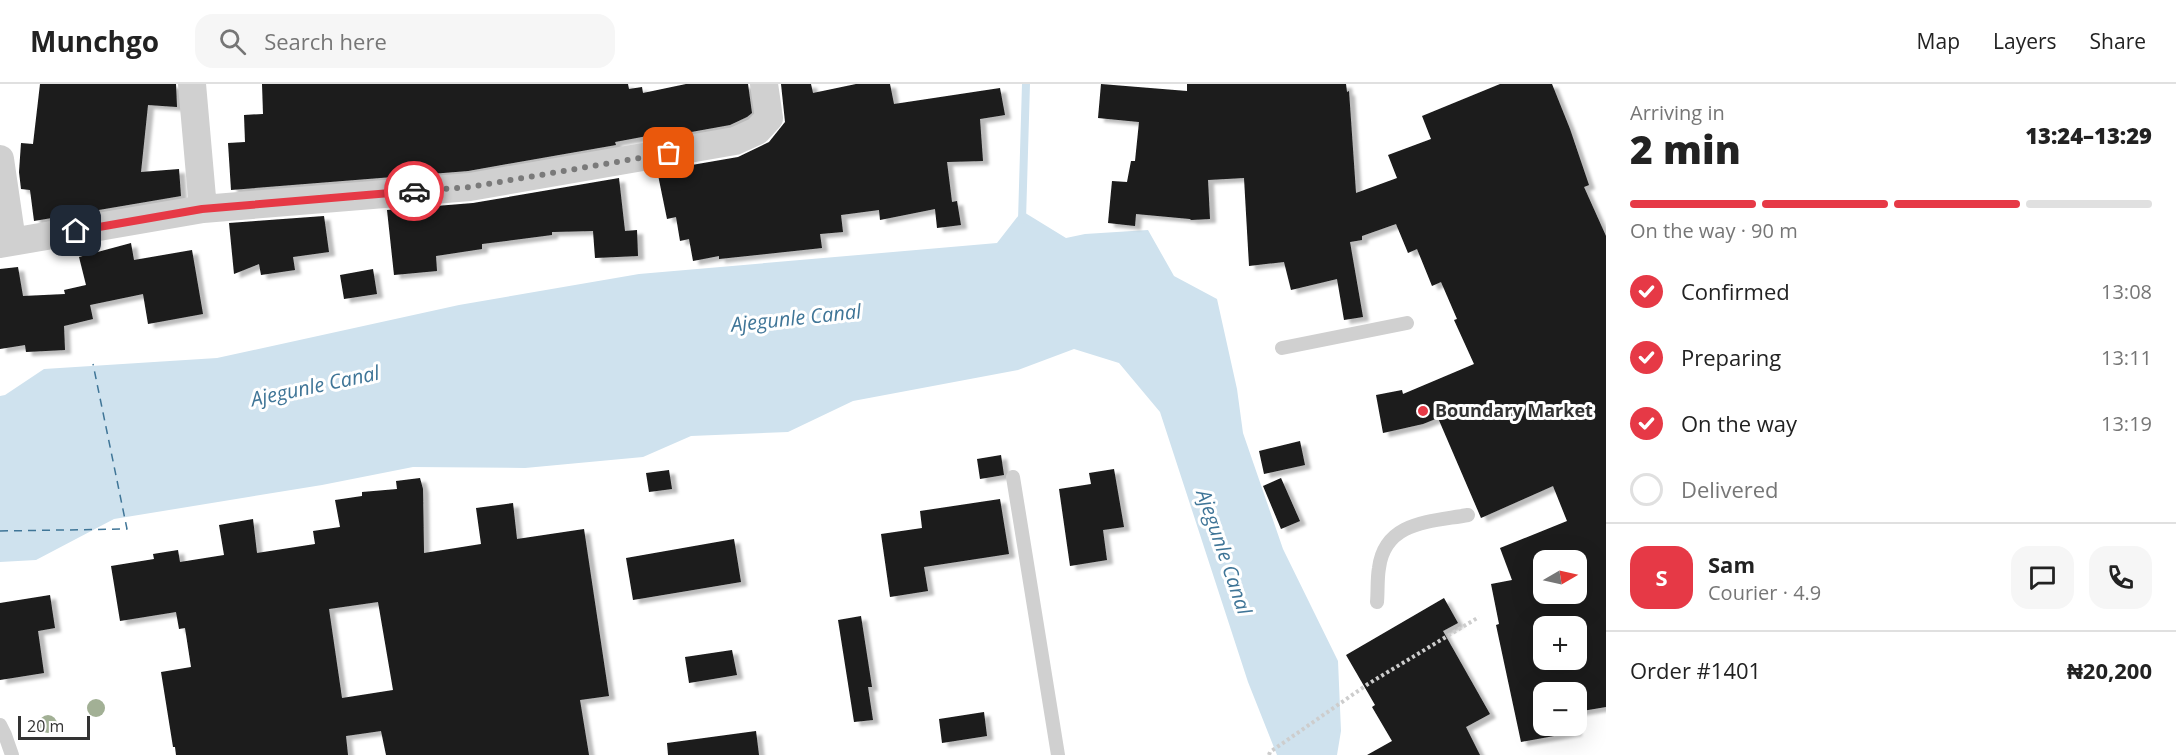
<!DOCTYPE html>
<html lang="en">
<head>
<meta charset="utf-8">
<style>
  body { margin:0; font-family:"Open Sans",sans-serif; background:#f6f6f6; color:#222; height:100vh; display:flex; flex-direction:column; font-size:22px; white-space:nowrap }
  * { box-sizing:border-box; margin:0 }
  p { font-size:20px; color:#767676 }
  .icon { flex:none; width:33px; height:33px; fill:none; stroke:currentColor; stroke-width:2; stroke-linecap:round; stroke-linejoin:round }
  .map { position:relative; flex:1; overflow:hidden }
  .panel { display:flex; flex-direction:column; background:#fff; width:570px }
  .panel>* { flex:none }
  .needle { width:39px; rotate:81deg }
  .controls { position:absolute; left:1533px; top:466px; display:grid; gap:12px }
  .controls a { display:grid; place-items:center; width:54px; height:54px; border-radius:12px; background:#fff; box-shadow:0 6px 24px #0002; font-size:30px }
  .scale { position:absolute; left:18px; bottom:15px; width:72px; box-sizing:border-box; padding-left:6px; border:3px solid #333; border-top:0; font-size:16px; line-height:21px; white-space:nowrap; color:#333; -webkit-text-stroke:4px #fff; paint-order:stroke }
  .pin { position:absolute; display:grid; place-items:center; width:51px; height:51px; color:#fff; margin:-26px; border-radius:12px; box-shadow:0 3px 9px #0006 }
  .courier { position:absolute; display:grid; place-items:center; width:60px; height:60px; margin:-30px; border:4px solid #e63946; border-radius:50%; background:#fff; color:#222; box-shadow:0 2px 8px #0007 }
  .summary em { font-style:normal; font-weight:800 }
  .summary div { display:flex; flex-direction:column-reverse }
  .summary { display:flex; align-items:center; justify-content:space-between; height:102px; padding:0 24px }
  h1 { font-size:39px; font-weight:800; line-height:45px }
  .bar { display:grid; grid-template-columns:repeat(4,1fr); gap:9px 6px; align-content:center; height:72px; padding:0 24px }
  .bar i { height:8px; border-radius:4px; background:#e0e0e0 }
  .bar .on { background:#e63946 }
  .bar p { grid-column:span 4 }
  .line { display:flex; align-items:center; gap:15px; padding:0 24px; border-top:2px solid #e0e0e0 }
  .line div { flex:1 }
  .round { display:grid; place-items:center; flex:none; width:63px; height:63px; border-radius:18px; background:#f6f6f6 }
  ol { padding:0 24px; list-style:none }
  li { display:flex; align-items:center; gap:18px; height:66px }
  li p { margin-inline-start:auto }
  li .icon { padding:6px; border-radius:50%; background:#e63946; color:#fff; stroke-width:4 }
  li:last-child { color:#767676 }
  li i { width:33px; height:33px; border:3px solid #e0e0e0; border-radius:50% }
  header { display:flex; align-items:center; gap:36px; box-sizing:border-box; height:84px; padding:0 30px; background:#fff; border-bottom:2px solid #e0e0e0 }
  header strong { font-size:28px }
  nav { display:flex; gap:33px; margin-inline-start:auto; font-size:21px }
  .search { width:420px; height:54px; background:#f6f6f6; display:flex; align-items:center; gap:15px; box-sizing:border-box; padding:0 21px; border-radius:18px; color:#767676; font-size:22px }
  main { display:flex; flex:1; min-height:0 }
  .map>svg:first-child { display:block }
  .water { fill:#cfe2ee }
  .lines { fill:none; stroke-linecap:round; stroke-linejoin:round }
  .stream { stroke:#cfe2ee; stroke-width:8 }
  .ferry { stroke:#3f7597; stroke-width:1.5; stroke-dasharray:8 6; stroke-linecap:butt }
  .building { fill:#1a1a1a; fill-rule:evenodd; filter:url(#shadow) }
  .path { stroke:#cdcdcd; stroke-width:4; stroke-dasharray:3 3; stroke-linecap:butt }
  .lane { stroke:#d0d0d0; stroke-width:14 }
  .street { stroke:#d0d0d0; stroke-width:28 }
  .tree { fill:#a2b095 }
  .done { stroke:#7a7a7a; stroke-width:6; stroke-dasharray:0 10.8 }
  .route { stroke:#e63946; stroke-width:8 }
  .poi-dot { fill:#e63946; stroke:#fff; stroke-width:2 }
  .labels { text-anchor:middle; stroke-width:6; stroke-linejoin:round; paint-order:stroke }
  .poi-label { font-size:18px; font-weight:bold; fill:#333; stroke:#fff; text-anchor:start }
  .water-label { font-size:20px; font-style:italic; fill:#3f7597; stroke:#fff }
</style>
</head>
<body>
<header>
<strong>Munchgo</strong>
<div class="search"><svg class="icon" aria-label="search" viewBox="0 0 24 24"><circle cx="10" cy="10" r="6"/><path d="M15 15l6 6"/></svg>Search here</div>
<nav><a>Map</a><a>Layers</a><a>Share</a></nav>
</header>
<main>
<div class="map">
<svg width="1606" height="671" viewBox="0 0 1606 671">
  <defs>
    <filter id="shadow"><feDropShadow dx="6" dy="4" stdDeviation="1.5" flood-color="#0004"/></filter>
  </defs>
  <rect width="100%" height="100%" fill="#fff"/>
  <!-- water -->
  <path class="water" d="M1022 127 1066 154 1085 150 1148 146 1174 192 1217 215 1237 305 1243 349 1283 465 1338 577 1341 647 1337 671H1277L1248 598 1160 328 1119 279 1074 265 1018 286 853 317 788 348 691 352 643 373 525 384 413 383 322 401 114 435 36 476 0 478V312L5 311 44 285 217 274 459 221 639 190 997 159Z"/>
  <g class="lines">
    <!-- stream -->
    <path class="stream" d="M1022 136 1026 0"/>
    <!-- ferry -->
    <path class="ferry" d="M0 447 127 445 93 280"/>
  </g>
  <!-- building -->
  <path class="building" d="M40 0H176L177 23 148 21 141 88 179 85 181 112 34 137 30 106 21 105 19 88 21 59 33 60Z
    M262 0H628L629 5 642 3 643 9 686 0H748L752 29 747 33 730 41 680 50 679 47 658 52V50L615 58 616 61 468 87 231 106 228 59 245 58 244 31 263 30Z
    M781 0H811L813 9 856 0H890L894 20 1000 4 1005 31 980 35 983 77 947 78 952 118 957 117 961 141 937 144 935 125 880 136 879 126 841 131 843 148 820 150 822 164 719 175V172L693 177 689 155 680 157 676 133 667 135 658 91 686 85V82L738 73 769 58 785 38Z
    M1101 0 1187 7V0H1346L1347 8 1349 7 1356 109 1397 94 1388 71 1431 55 1422 32 1500 0H1552L1570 45 1589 101 1584 103 1606 152V623L1576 628V609H1544V642H1575L1576 648 1521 658 1496 541 1499 540 1491 500 1512 496 1500 464 1567 437 1553 402 1481 434 1438 334 1423 340 1383 349 1376 311 1402 306 1403 310 1474 280 1454 236 1457 235 1441 198 1432 202 1417 165 1408 169 1396 140 1362 152V156L1350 158 1363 233 1344 236 1337 195 1291 206 1284 178 1249 182 1244 94 1208 96 1210 135 1191 136 1190 135 1136 130 1135 142 1108 139 1112 97 1127 98 1131 77H1135L1139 38 1098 34ZM1544 477H1576V510H1544ZM1544 543H1576V576H1544Z
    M619 94 625 147 637 146 638 172 595 174 593 147 552 148V151L482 160V165L436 172 437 187 394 191 387 126 473 119Z
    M324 132 329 168 293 173 295 186 261 191 259 180 234 190 229 139Z
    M131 159 134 176 192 166 203 230 148 240 143 210 90 221 93 235 64 242 65 266 26 268 25 261 0 265V185L18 183 23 212 65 210 64 206 86 201 79 173Z
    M373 185 377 210 344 215 340 191Z
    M1300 357 1305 381 1264 390 1259 367Z
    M1001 371 1004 391 980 395 977 375Z
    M1114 385 1124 443 1103 446 1107 476 1070 482 1059 405 1091 400 1089 389Z
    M669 386 672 405 649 408 646 389Z
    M420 394 423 405 424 469 481 460 476 424 513 419 517 455 584 445 609 612 580 616 589 671H386L381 647 346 652 348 671H176L175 663H173L161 588 191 583 185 544 179 545 176 528 120 537 111 482 154 475 153 470 178 466 180 478 224 471 219 441 253 435 257 469 315 460 313 447 340 443 335 416 362 412V408L397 405 396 397ZM378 518 393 606 342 614 329 525Z
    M1281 394 1300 437 1281 445 1263 402Z
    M1000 415 1009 470 924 483 928 507 890 513 881 450 922 444 920 427Z
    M734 455 741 498 633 516 626 474Z
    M50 511 55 544 38 547 44 589 0 596V519Z
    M1444 514 1458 539 1443 547 1490 630 1466 643 1480 671H1367L1392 657 1372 623 1375 621 1346 571Z
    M861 532 872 603H868L873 636 854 638 838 536Z
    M732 566 737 591 689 599 685 573Z
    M984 628 987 652 942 659 939 635Z
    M756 647 759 671H668L667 659Z"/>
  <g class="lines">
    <!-- path -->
    <path class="path" d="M1269 671 1270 668 1368 600 1479 533"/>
    <!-- lane -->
    <path class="lane" d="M1282 264 1407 239
      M1013 393 1058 671
      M1377 518C1378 507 1377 495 1379 484 1385 437 1430 438 1468 431
      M0 641 5 651 12 671"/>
    <!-- street -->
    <path class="street" d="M192 0 203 125
      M0 75 12 157
      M0 160 203 125 470 103 735 57 757 47 769 34 764 0"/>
  </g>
  <!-- trees -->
  <g class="tree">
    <circle cx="96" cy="624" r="9"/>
    <circle cx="48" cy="640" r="9"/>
  </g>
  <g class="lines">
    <!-- done -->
    <path class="done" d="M414 107 470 103 669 69"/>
    <!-- route -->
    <path class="route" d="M76 147 202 125 414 107"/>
  </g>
  <!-- markers -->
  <circle class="poi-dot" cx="1423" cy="327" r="6"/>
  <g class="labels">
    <!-- poi labels -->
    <g class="poi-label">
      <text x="1435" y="333">Boundary Market</text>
    </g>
    <!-- water labels -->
    <g class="water-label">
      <text transform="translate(796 234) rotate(-6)" y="7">Ajegunle Canal</text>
      <text transform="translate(315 302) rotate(-12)" y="7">Ajegunle Canal</text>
      <text transform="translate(1224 468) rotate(71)" y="7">Ajegunle Canal</text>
    </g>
  </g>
</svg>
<div class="controls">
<a><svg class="needle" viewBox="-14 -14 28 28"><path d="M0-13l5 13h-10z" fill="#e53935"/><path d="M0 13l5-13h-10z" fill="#767676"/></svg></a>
<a>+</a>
<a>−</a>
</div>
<div class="scale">20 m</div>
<div class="pin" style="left:669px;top:69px;background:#ea580c"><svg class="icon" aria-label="bag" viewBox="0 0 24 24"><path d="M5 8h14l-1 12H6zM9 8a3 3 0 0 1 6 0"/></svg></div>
<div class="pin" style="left:76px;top:147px;background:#1f2937"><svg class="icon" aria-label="home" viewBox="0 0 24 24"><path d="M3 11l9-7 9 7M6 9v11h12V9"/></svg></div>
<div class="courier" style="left:414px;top:107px"><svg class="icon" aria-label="car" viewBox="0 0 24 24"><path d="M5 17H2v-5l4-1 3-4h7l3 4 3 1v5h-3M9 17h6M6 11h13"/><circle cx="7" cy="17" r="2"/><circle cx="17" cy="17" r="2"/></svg></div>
</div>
<section class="panel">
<div class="summary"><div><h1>2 min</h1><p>Arriving in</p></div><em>13:24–13:29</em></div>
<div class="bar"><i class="on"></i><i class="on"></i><i class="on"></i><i></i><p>On the way · 90 m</p></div>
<ol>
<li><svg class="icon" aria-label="check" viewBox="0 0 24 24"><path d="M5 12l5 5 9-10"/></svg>Confirmed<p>13:08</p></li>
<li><svg class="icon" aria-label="check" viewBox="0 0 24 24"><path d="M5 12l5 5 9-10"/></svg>Preparing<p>13:11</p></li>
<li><svg class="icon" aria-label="check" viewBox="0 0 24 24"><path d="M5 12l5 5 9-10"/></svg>On the way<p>13:19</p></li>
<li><i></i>Delivered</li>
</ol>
<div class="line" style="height:108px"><b class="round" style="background:#e63946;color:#fff">S</b><div><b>Sam</b><p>Courier · 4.9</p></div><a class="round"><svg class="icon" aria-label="chat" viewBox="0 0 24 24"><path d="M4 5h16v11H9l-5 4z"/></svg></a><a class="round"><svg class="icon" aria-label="phone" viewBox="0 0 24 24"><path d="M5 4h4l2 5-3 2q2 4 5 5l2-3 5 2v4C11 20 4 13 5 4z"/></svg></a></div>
<div class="line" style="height:78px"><div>Order #1401</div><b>₦20,200</b></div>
</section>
</main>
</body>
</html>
